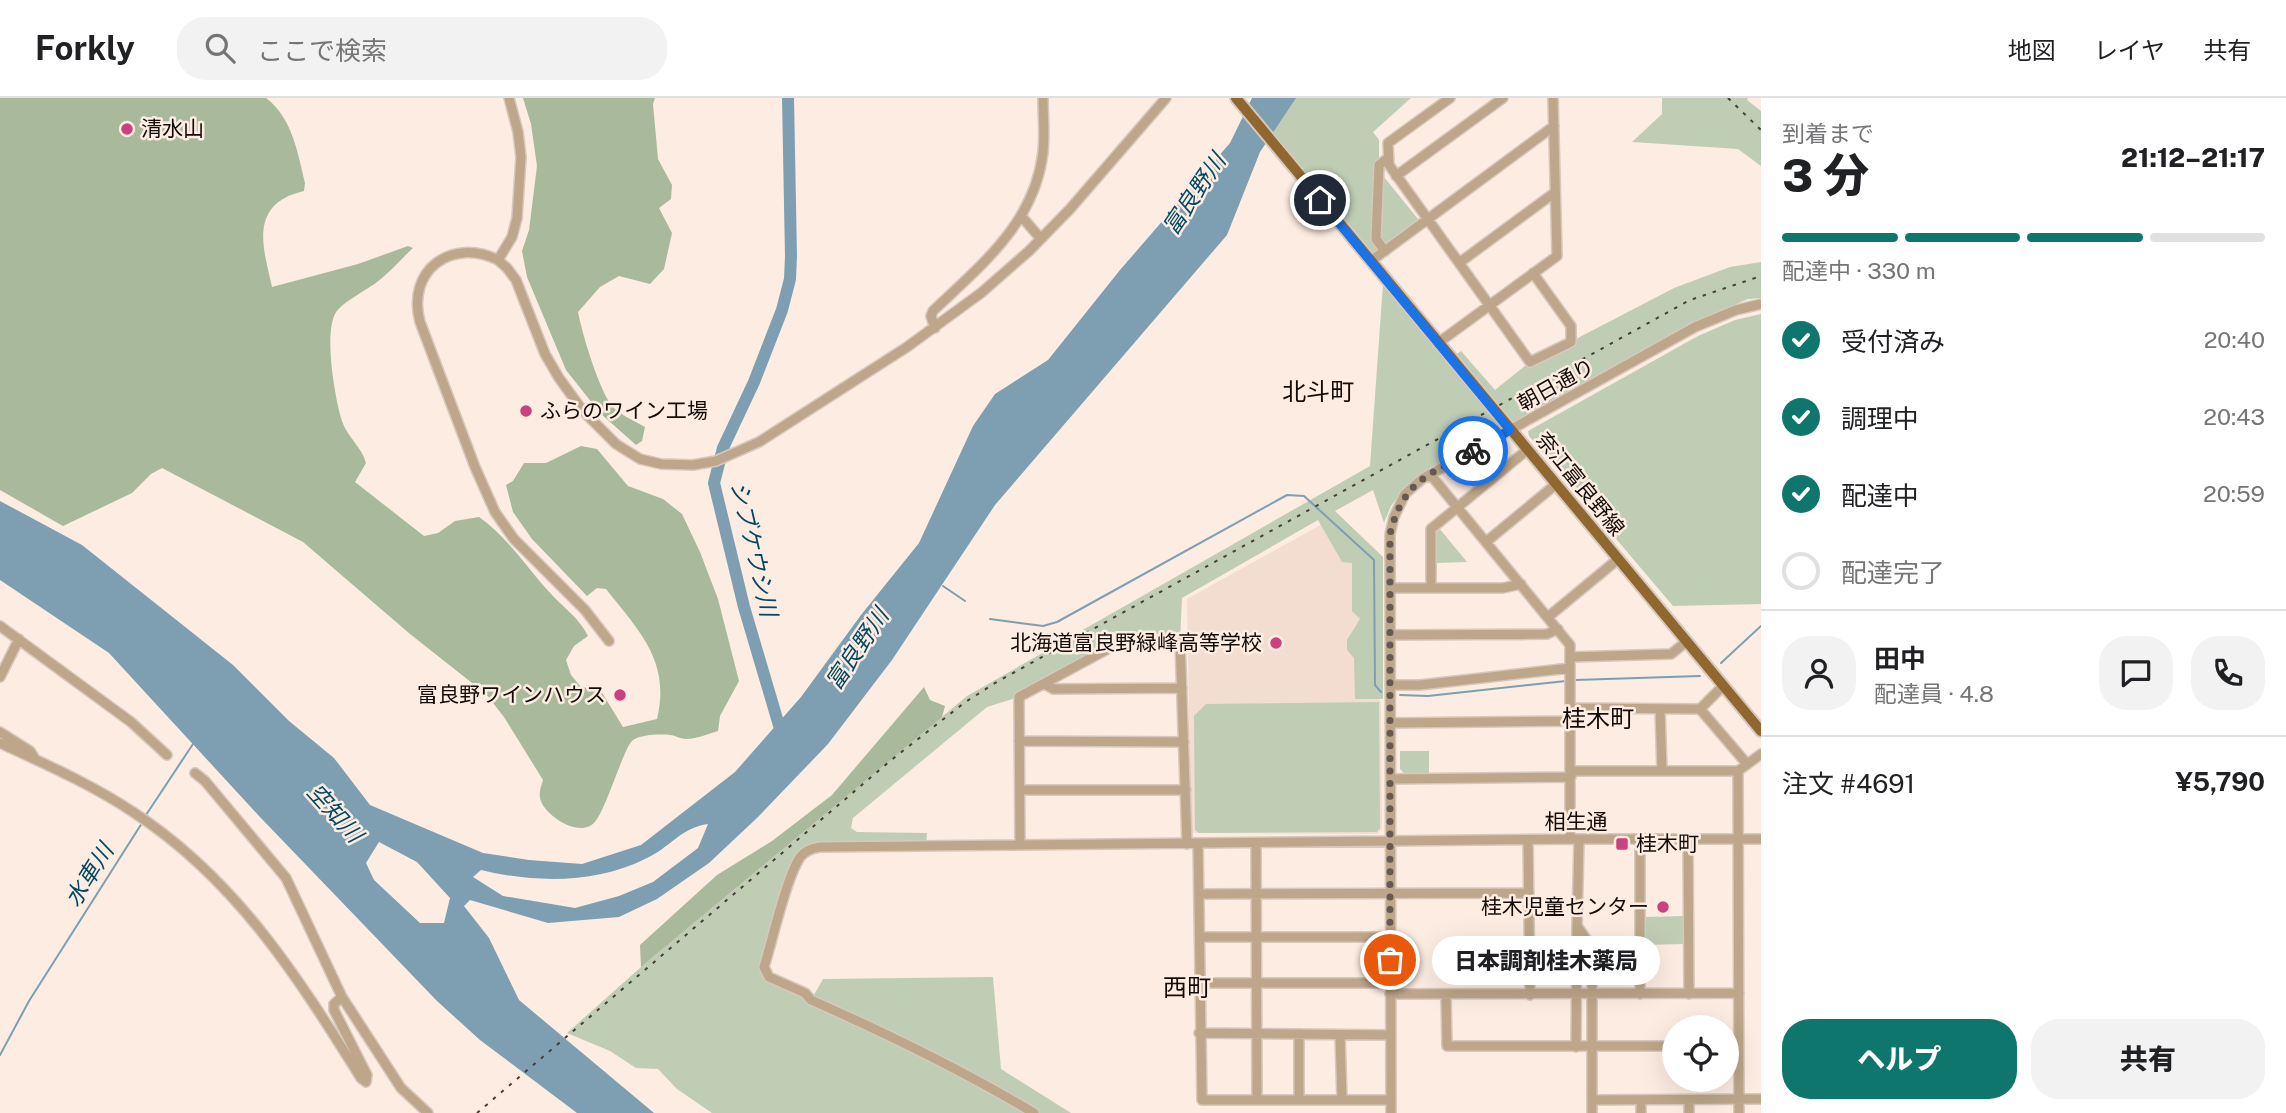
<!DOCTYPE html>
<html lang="ja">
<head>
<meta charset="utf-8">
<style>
  body { margin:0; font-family:"Public Sans","Noto Sans JP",sans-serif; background:#f2f2f2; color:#202124; height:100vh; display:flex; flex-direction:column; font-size:26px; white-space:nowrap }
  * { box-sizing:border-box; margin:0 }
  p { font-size:23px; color:#757577 }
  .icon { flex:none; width:38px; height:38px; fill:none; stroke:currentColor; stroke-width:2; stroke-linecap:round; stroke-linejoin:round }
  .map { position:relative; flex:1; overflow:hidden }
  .panel { display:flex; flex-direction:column; background:#fff; width:525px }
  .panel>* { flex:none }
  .tools { position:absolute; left:1662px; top:917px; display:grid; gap:14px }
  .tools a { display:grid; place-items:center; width:77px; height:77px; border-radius:50%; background:#fff; box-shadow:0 7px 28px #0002; font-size:35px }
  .pin { position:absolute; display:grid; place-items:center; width:60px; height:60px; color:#fff; margin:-30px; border:4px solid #fff; border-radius:50%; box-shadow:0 2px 7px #0007 }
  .courier { position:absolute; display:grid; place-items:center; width:70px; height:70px; margin:-35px; border:5px solid #1a73e8; border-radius:50%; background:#fff; color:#222; box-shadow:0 2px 9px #0007 }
  .bubble { position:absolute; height:49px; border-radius:24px; background:#fff; box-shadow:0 7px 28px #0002; font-size:23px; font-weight:800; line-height:49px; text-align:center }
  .overview em { font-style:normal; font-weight:800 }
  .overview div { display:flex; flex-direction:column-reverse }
  .overview { display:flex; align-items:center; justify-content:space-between; height:119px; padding:0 21px }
  h1 { font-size:46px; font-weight:800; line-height:52px }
  .bar { display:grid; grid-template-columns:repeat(4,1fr); gap:10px 7px; align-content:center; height:84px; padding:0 21px }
  .bar i { height:9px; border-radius:5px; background:#e0e0e0 }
  .bar .current { background:#0f766e }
  .bar p { grid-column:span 4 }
  .line { display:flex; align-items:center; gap:18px; padding:0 21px; border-top:2px solid #e0e0e0 }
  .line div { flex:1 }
  .round { display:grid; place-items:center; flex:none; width:74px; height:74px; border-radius:28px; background:#f2f2f2 }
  ol { padding:0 21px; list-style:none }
  li { display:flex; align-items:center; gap:21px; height:77px }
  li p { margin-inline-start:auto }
  li .icon { padding:7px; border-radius:50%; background:#0f766e; color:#fff; stroke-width:4 }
  li:last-child { color:#757577 }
  li i { width:38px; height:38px; border:4px solid #e0e0e0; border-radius:50% }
  .button { display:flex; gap:14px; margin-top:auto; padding:14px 21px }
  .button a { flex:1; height:80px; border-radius:28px; background:#0f766e; color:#fff; font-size:28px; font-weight:800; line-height:80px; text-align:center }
  .button a+a { background:#f2f2f2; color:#202124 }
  header { display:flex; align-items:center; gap:42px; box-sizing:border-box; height:98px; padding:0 35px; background:#fff; border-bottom:2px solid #e0e0e0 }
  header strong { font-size:33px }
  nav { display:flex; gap:38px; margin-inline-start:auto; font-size:24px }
  .search { width:490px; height:63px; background:#f2f2f2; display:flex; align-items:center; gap:18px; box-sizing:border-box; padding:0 24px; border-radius:28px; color:#757577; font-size:26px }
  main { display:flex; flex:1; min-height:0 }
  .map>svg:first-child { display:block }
  .education { fill:#f2ddd0 }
  .green { fill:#bfcdb5 }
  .forest { fill:#a8ba9b }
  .water { fill:#7d9fb1; fill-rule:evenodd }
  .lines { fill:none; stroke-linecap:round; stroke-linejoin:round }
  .stream { stroke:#7d9fb1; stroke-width:2 }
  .river { stroke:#7d9fb1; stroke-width:12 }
  .minor-casing { stroke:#d7c8be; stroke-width:12 }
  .major-casing { stroke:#d7c8be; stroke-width:14 }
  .minor { stroke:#bda689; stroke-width:9 }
  .major { stroke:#90672e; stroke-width:10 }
  .rail { stroke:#483f39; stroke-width:2; stroke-dasharray:3.5 7; stroke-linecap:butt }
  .done { stroke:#645a53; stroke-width:7; stroke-dasharray:0 12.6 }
  .route { stroke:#1a73e8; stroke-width:9 }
  .poi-dot { fill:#ca427d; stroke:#fdece1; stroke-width:2.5 }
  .labels { text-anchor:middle; stroke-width:5; stroke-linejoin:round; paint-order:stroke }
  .poi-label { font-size:21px; fill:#120b07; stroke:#fdece1; text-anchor:start }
  .street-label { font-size:21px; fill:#120b07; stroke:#fdece1 }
  .water-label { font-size:23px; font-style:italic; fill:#014863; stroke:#fdece1 }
  .quarter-label { font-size:24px; fill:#120b07; stroke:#fdece1 }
</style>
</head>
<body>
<header>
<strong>Forkly</strong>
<div class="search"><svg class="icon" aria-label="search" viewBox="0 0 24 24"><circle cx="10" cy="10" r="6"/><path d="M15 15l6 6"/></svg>ここで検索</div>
<nav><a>地図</a><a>レイヤ</a><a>共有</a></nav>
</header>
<main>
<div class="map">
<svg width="1761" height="1015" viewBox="0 0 1761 1015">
  <rect width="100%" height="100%" fill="#fdece1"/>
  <!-- education -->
  <path class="education" d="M1324 425 1365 458 1364 589 1381 603 1382 731 1377 736 1191 735 1187 501Z"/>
  <!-- green -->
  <path class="green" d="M1289 0H1411L1373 34 1379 42V73L1418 121 1371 157 1268 30Z
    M1662 0H1748L1747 2 1761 13V68L1738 51 1632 44 1662 16Z
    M1761 164V200L1748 201 1694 224 1513 327 1454 258 1461 253 1495 292 1526 267 1674 190 1730 169Z
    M1383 186 1504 332 1402 393 1391 408 1384 425 1373 392 1335 413 1383 459V601H1355L1354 560 1347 552V542L1360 521 1352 513V465L1342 464 1318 422 1182 500 1180 543 1126 541 1019 599 987 609 853 720 851 730 857 734 927 735 926 748 820 749 799 762 765 875 811 902 823 881 993 879 1001 971 1071 1015H712L677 991 658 971 636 970 610 953 567 935 641 869 967 598 1370 368Z
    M1761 216V506L1673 508 1529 338 1528 333 1698 238 1735 222Z
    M1439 430 1467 464 1436 465 1434 434Z
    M1379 604 1380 730 1377 734 1199 735 1195 732 1194 618 1206 606Z
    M1400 653H1429V675H1404L1400 671Z
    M1684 818 1685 846 1645 847 1644 819Z"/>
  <!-- forest -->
  <path class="forest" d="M0 0H266C292 19 298 56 305 85L304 93C297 95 289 97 283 101 251 120 266 160 272 189L358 166 408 148 413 150C402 160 393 171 382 180 370 191 341 204 335 216 324 237 335 301 342 323 347 339 362 349 366 365L355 384 424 438 438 435 455 423 479 419C508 439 528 472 553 498 565 511 580 521 588 538L574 548 566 562 571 577 581 589 601 593 623 629 657 621C671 563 639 533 606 491L597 490 587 498 532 441 513 414 506 387 513 383 524 365H546L581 348 597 351 628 388 663 401 682 416 700 454 718 501 739 583 720 618 718 633C708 636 696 641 686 641 681 641 676 638 671 637 660 636 643 636 633 642 624 648 606 713 594 725 579 740 546 718 541 703 538 695 541 689 543 682L504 619 486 596 410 536 303 444 162 370 151 376 132 395 63 428 0 392Z
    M523 0H655L653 6 658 61 672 87 671 101 659 110 672 135 664 171 650 186 619 178 600 189 578 214C582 235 599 292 612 308 620 317 635 323 645 329L642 343 636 347 600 315 566 272 527 179 522 153 529 132 537 68 531 26Z
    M924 589 930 602 945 608 942 619 641 869 640 847 717 777 772 743 832 697Z"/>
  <!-- water -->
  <path class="water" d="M1252 0H1296L1260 54 1227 137 995 407 892 562 828 646 758 719 709 765 657 801 619 819 548 825 470 802 464 808 489 840 519 902 654 1015H577L480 942 437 903 259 718 109 555 0 482V403L82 447 233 567 289 623 334 660 370 707 483 755 529 762 582 766 641 747 735 674 801 599 861 517 919 445 973 328 995 296 1048 262 1120 172 1230 45ZM708 726 698 750 653 784 619 798 575 810 503 798 473 779 481 772C535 785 596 786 647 760 669 750 682 729 708 726ZM379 744 417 764 450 800 444 825H420L374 782 366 765Z"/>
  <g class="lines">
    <!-- stream -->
    <path class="stream" d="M943 488 965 503
      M990 521 1043 528 1057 524 1287 397 1304 398 1374 462 1375 587 1381 594
      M1721 565 1761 528
      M1575 582 1700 578
      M1400 597 1428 598 1566 583
      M146 717 193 646
      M0 957 29 903 142 725"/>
    <!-- river -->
    <path class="river" d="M783 641 744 509 714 385 723 350 754 284 782 212 790 181 791 158 788 0"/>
    <!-- minor casing -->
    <g class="minor-casing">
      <path id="minor" d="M509 0 518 34 521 59 517 120 512 139 498 162 507 170 516 182 545 256 559 280 583 313 616 346 640 361 661 366 693 367 716 363 759 344 907 249 981 195 1029 153 1070 111 1166 0
        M1450 0 1388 45 1389 67 1530 264 1571 244V228L1533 175
        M1396 78 1503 0
        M1022 119 1041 141
        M1385 153 1376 141 1379 67 1388 60
        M498 162C452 139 406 172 420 224L475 369 495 414 514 441 585 512 609 543
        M1371 163 1554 28
        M1459 165 1554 95
        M935 230 931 218 933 213C981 167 1035 125 1043 54 1045 36 1043 18 1043 0
        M1438 245 1557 158 1553 0
        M1430 376 1570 547V741
        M1486 444 1555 387
        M1390 490H1503L1521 486
        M1431 490V431L1527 352
        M1548 519 1617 462
        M0 528 131 624 167 657
        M1390 537 1547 536 1558 531
        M1571 559 1671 556 1686 544
        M0 579 19 541
        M1045 586 1053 591 1182 590
        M1390 587H1420L1570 570
        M1570 610 1700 611 1723 588
        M1660 611 1662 673
        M1700 611 1747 666
        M1390 625 1570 623
        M0 634 30 653 34 659
        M1019 643 1184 644
        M0 645C45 666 91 686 133 714 236 781 297 878 361 980L366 984 367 977 334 912V906L342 899
        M1571 673H1738L1761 656
        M1738 673 1739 1015
        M195 675 205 683 286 780 342 899 401 990 428 1015
        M1391 681 1571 679
        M1020 692H1186
        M1579 741 1577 828 1592 849V1015
        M1688 741 1689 896
        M1528 742 1530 897
        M1256 745 1257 1002H1391
        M1198 746 1202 1002H1257
        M1020 747 1019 599 1126 541 1180 543 1187 746
        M1200 796 1529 795
        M1200 839H1390
        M1199 885H1390
        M1390 896 1739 895
        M1640 896V741
        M1446 897 1447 948H1675
        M1199 935 1391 937
        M1299 936V1002
        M1340 937 1342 1002
        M1576 949 1577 829
        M1592 1002 1761 1001
        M1641 1002V1015
        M1689 1002V1015
        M1034 1015C962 972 888 936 811 902L805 895 769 879 764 869C772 844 787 776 801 758 806 752 813 750 820 749L1579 741H1761
        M1391 1015 1390 436 1394 419 1405 396 1422 381 1695 229 1736 212 1761 206"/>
    </g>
    <!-- major casing -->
    <g class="major-casing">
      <path id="major" d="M1236 0 1761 633"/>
    </g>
    <!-- minor -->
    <use href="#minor" class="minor"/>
    <!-- major -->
    <use href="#major" class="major"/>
    <!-- rail -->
    <path class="rail" d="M1728 0 1761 32
      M477 1015 890 663 964 605 995 585 1690 202 1761 178"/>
  </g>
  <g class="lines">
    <!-- done -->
    <path class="done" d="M1390 862V436C1403 383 1428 377 1473 353"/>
    <!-- route -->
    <path class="route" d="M1320 102 1510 332 1473 353"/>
  </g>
  <!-- markers -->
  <g class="poi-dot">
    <circle cx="127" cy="31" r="7"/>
    <circle cx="526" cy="313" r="7"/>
    <circle cx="1276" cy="545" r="7"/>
    <circle cx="620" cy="597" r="7"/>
    <rect x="1615" y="739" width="14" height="14" rx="3.5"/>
    <circle cx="1663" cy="809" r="7"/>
  </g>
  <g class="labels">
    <!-- poi labels -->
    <g class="poi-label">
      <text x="141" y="38">清水山</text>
      <text x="540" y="320">ふらのワイン工場</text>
      <text x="1262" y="552" text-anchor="end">北海道富良野緑峰高等学校</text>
      <text x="606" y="604" text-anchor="end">富良野ワインハウス</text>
      <text x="1636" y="753">桂木町</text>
      <text x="1649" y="816" text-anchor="end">桂木児童センター</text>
    </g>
    <!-- street labels -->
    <g class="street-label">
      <text transform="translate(1556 287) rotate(-29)" y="7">朝日通り</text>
      <text transform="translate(1580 386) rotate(51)" y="7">奈江富良野線</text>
      <text x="1576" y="731">相生通</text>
    </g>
    <!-- water labels -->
    <g class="water-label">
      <text transform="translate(1194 96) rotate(-56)" y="8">富良野川</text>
      <text transform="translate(754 451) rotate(77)" y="8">シブケウシ川</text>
      <text transform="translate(857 551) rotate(-56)" y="8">富良野川</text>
      <text transform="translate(335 715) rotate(48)" y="8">空知川</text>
      <text transform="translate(89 777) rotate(-58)" y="8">水車川</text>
    </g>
    <!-- quarter labels -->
    <g class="quarter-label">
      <text x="1318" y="302">北斗町</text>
      <text x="1598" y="629">桂木町</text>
      <text x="1187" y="898">西町</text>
    </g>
  </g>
</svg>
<div class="tools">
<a><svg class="icon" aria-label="locate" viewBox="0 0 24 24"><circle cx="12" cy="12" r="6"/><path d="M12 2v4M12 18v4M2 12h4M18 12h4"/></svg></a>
</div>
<div class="pin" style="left:1390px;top:862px;background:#ea580c"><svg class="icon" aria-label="bag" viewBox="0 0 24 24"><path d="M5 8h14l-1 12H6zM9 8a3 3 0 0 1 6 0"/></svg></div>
<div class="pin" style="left:1320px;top:102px;background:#1f2937"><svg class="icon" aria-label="home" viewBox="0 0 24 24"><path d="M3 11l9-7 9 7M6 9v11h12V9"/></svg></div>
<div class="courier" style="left:1473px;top:353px"><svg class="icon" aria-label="bike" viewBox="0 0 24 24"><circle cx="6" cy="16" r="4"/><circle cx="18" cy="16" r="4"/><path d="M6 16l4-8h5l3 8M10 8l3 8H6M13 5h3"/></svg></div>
<div class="bubble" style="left:1432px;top:838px;width:228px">日本調剤桂木薬局</div>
</div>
<section class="panel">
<div class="overview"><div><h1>3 分</h1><p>到着まで</p></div><em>21:12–21:17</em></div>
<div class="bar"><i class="current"></i><i class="current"></i><i class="current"></i><i></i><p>配達中 · 330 m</p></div>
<ol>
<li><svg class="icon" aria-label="check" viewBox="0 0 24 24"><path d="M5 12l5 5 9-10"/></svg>受付済み<p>20:40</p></li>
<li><svg class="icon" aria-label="check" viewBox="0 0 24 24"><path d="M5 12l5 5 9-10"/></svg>調理中<p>20:43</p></li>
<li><svg class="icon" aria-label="check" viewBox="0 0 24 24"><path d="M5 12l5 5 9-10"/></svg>配達中<p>20:59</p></li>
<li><i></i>配達完了</li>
</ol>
<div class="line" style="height:126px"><a class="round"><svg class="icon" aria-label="person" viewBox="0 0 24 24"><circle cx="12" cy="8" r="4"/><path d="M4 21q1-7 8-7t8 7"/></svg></a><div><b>田中</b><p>配達員 · 4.8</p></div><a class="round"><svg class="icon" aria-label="chat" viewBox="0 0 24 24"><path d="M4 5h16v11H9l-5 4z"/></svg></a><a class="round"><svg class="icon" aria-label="phone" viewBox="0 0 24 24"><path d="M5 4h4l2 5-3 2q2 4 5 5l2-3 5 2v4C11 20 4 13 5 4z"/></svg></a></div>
<div class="line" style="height:91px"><div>注文 #4691</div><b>¥5,790</b></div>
<div class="button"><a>ヘルプ</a><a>共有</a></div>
</section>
</main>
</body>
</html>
